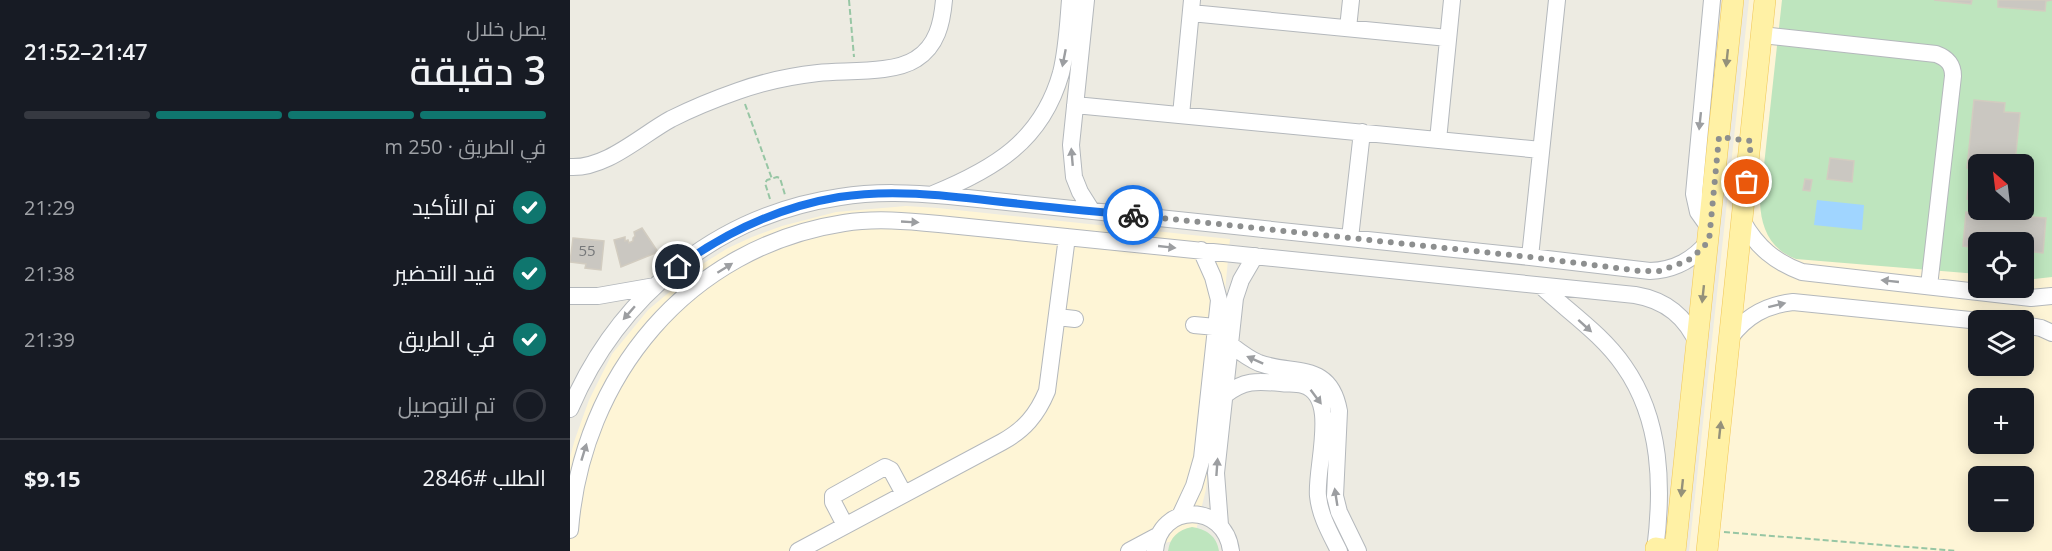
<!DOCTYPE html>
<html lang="ar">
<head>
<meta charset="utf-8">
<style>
  body { margin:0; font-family:"Open Sans",Cairo,sans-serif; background:#20242c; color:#f1f3f6; direction:rtl; height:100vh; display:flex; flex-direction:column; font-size:22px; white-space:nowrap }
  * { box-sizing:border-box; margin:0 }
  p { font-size:20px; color:#9ea1a6 }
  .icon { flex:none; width:33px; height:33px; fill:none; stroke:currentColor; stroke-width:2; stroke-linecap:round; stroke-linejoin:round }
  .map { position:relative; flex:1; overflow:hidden; direction:ltr }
  .sheet { display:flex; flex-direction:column; background:#171b24; width:570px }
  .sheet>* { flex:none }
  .needle { width:39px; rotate:332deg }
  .fabs { position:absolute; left:1398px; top:154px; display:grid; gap:12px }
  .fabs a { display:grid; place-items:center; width:66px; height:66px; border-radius:9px; background:#171b24; box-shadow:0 3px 15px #0003; font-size:30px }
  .pin { position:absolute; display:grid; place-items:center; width:51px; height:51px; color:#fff; margin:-26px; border:3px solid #fff; border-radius:50%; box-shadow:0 2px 6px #0007 }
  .courier { position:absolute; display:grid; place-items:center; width:60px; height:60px; margin:-30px; border:4px solid #1a73e8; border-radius:50%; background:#fff; color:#222; box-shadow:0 2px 8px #0007 }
  .head em { font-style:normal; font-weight:600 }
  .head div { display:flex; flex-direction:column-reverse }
  .head { display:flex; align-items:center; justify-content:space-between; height:102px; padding:0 24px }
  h1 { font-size:39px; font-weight:600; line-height:45px }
  .bar { display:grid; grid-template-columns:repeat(4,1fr); gap:9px 6px; align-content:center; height:72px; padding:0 24px }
  .bar i { height:8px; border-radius:4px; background:#363941 }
  .bar .current { background:#0f766e }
  .bar p { grid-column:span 4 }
  .line { display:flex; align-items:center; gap:15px; padding:0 24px; border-top:2px solid #363941 }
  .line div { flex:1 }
  ol { padding:0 24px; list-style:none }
  li { display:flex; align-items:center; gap:18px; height:66px }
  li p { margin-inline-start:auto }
  li .icon { padding:6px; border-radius:50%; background:#0f766e; color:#fff; stroke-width:4 }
  li:last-child { color:#9ea1a6 }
  li i { width:33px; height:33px; border:3px solid #363941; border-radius:50% }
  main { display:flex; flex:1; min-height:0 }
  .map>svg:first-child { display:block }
  .commercial { fill:#fef5d6; fill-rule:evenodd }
  .green { fill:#bee5be; fill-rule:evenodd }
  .water { fill:#a0d5ff }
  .building { fill:#cac7c1; stroke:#d2ccc0; stroke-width:1.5 }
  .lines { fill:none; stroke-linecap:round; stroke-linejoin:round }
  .minor-casing { stroke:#b4b8bc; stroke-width:18 }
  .major-casing { stroke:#f1c757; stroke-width:22 }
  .path { stroke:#97c6a4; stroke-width:2; stroke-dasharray:6 3; stroke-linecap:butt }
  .minor { stroke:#fff; stroke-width:16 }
  .major { stroke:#fff1a5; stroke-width:21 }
  .oneway { fill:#9c9ea1 }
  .oneway2 { fill:#94917a }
  .done { stroke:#8d8f8f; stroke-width:6; stroke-dasharray:0 10.8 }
  .route { stroke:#1a73e8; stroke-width:8 }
  .labels { text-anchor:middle; stroke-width:6; stroke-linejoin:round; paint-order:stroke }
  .number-label { font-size:15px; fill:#76787a }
</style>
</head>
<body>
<main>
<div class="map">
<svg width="1482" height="551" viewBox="0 0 1482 551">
  <rect width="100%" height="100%" fill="#edebe2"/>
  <!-- commercial -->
  <path class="commercial" d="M1179 0H1482V551H1119ZM1408 165H1454V210H1408ZM1408 243H1454V288H1408ZM1408 321H1454V366H1408ZM1408 399H1454V444H1408ZM1408 477H1454V522H1408Z
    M336 206 368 208 660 239 636 489 623 543 604 541 594 543 575 551H0V457L5 439 19 400 42 354 78 310 134 263 158 248 182 237 212 226 266 212Z"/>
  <!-- green -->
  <path class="green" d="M1212 0H1482V277L1464 279 1454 278V243H1408V274L1226 259C1200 249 1191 228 1190 202ZM1408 165H1454V210H1408Z
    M622 527C636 529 647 536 649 551H598C600 537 608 530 622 527Z"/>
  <!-- water -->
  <path class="water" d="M1247 200 1294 205 1292 230 1244 225Z"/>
  <!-- building -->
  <path class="building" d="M1364 0H1402L1401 4Z
    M1428 0H1482L1476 1 1475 11 1428 7Z
    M1404 100 1435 103 1434 112 1450 113 1445 162 1430 160 1429 165H1408V169L1397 168Z
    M1260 158 1284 161 1282 182 1257 179Z
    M1400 177 1408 178V201L1397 199Z
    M1235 179 1242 180 1240 191 1233 190Z
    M1396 212 1476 218 1473 253 1454 251V243H1408V248L1393 246Z
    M72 228 88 252 51 267 44 240 55 237V241L58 240 59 243 63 241V238L65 236 64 232Z
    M3 238 34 241 31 270 15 268 16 264 0 262Z"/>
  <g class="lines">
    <!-- minor casing -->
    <g class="minor-casing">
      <path id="minor" d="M516 0 501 145 504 177 510 192 522 211
        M621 13 878 38
        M778 28 781 0
        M1192 35 1366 54C1377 58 1383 64 1383 76L1359 286
        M505 105 971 150
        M611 115 622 0
        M868 140 882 0
        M0 167C36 169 70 136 101 119 123 108 145 99 168 91 193 82 221 76 248 73 276 70 323 74 346 59 367 46 372 23 374 0
        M363 194C424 169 472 141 491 73 497 49 498 24 500 0
        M1173 222C1187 247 1205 262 1232 272L1461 298 1482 296
        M1140 229 1128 212 1124 194 1142 0
        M780 238 792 132
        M960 257 987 0
        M972 287C999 312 1033 335 1054 366 1092 420 1093 488 1085 551
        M0 296H28L85 286
        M487 317 505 319
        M624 325 646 327
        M1454 325 1471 328 1482 333
        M1160 338C1176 316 1196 305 1223 302L1410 321
        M661 345C670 352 679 359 689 363 725 376 760 361 769 411L765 496 769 512 788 551
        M655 395C674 380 686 381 711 383 718 384 726 383 733 385 770 395 745 468 748 496 750 516 760 533 769 551
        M0 409C49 295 147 215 270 197 306 191 343 193 379 196L960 257 1080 271C1105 270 1123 260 1139 241
        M610 516 624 486 632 458 649 300 643 277 631 250
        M275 525 263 502V496L315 467 321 470 334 494
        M650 525 646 473 665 298 671 280 685 256
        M0 530C12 376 118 247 274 223 305 218 338 221 369 224L1065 295C1095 300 1116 316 1128 345
        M228 551 432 442C454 430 467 415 477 391L497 237
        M559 551 589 535
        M585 551C589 502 655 502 661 551"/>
    </g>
    <!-- major casing -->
    <g class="major-casing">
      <path id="major" d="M1086 548 1105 551 1163 0
        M1137 551 1195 0"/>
    </g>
    <!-- path -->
    <path class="path" d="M279 0 284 57
      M175 104 202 179
      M200 199 195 183 197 180 207 177 210 178 215 195
      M1154 532 1387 551"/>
    <!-- minor -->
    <use href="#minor" class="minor"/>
    <!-- major -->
    <use href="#major" class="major"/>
  </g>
  <!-- one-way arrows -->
  <defs><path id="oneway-solid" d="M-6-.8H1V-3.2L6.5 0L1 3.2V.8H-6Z" transform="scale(1.5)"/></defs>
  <g class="oneway">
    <use href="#oneway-solid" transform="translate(494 58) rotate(101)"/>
    <use href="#oneway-solid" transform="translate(1130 121) rotate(96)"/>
    <use href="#oneway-solid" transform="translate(502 157) rotate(-95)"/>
    <use href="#oneway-solid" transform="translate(340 222) rotate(3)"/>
    <use href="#oneway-solid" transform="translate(597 247) rotate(6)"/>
    <use href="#oneway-solid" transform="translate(155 268) rotate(-32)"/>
    <use href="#oneway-solid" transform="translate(1320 281) rotate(-174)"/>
    <use href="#oneway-solid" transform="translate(1207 305) rotate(-14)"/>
    <use href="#oneway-solid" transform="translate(59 313) rotate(131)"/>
    <use href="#oneway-solid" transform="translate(1015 326) rotate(42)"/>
    <use href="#oneway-solid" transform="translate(685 360) rotate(-156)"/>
    <use href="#oneway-solid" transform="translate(746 397) rotate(53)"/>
    <use href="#oneway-solid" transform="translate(14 452) rotate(-73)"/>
    <use href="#oneway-solid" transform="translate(647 467) rotate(-86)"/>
    <use href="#oneway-solid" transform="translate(766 497) rotate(-99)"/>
  </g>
  <g class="oneway2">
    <use href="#oneway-solid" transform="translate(1157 58) rotate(96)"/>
    <use href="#oneway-solid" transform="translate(1133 294) rotate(96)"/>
    <use href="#oneway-solid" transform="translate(1150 430) rotate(-84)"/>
    <use href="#oneway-solid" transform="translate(1112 488) rotate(96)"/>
  </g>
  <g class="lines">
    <!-- done -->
    <path class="done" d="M563 215 960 257 1070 271H1090L1117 261 1125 255 1139 241 1149 137 1181 141 1177 182"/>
    <!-- route -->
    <path class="route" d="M108 267C156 232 209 207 269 197 320 189 372 195 423 201 470 206 517 211 563 215"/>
  </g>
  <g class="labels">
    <!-- number labels -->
    <g class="number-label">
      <text x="17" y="256">55</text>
    </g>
  </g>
</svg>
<div class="fabs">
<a><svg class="needle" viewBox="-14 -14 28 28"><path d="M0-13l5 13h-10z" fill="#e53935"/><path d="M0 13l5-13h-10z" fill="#9ea1a6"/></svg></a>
<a><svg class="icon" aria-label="locate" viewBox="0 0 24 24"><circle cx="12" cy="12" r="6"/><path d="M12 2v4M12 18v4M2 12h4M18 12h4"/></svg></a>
<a><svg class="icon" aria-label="layers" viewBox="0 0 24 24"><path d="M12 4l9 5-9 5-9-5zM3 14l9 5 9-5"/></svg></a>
<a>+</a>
<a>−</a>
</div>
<div class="pin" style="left:1177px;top:182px;background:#ea580c"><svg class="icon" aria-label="bag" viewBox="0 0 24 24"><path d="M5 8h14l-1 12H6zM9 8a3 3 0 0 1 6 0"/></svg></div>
<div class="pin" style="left:108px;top:267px;background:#1f2937"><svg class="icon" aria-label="home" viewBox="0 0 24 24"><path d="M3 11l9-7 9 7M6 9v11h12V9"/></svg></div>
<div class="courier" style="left:563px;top:215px"><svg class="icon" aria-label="bike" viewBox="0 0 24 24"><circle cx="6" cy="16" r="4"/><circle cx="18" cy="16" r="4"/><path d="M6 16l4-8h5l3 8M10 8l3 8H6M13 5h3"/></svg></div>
</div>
<section class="sheet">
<div class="head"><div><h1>3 دقيقة</h1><p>يصل خلال</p></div><em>21:47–21:52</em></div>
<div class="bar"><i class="current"></i><i class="current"></i><i class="current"></i><i></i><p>في الطريق · 250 m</p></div>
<ol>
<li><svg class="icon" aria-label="check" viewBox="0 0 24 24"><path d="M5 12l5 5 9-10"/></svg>تم التأكيد<p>21:29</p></li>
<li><svg class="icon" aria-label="check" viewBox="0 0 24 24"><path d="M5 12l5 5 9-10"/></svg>قيد التحضير<p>21:38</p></li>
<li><svg class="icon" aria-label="check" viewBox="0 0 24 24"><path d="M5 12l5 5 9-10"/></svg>في الطريق<p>21:39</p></li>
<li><i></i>تم التوصيل</li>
</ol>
<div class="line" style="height:78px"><div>الطلب #2846</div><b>$9.15</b></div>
</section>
</main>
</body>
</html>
